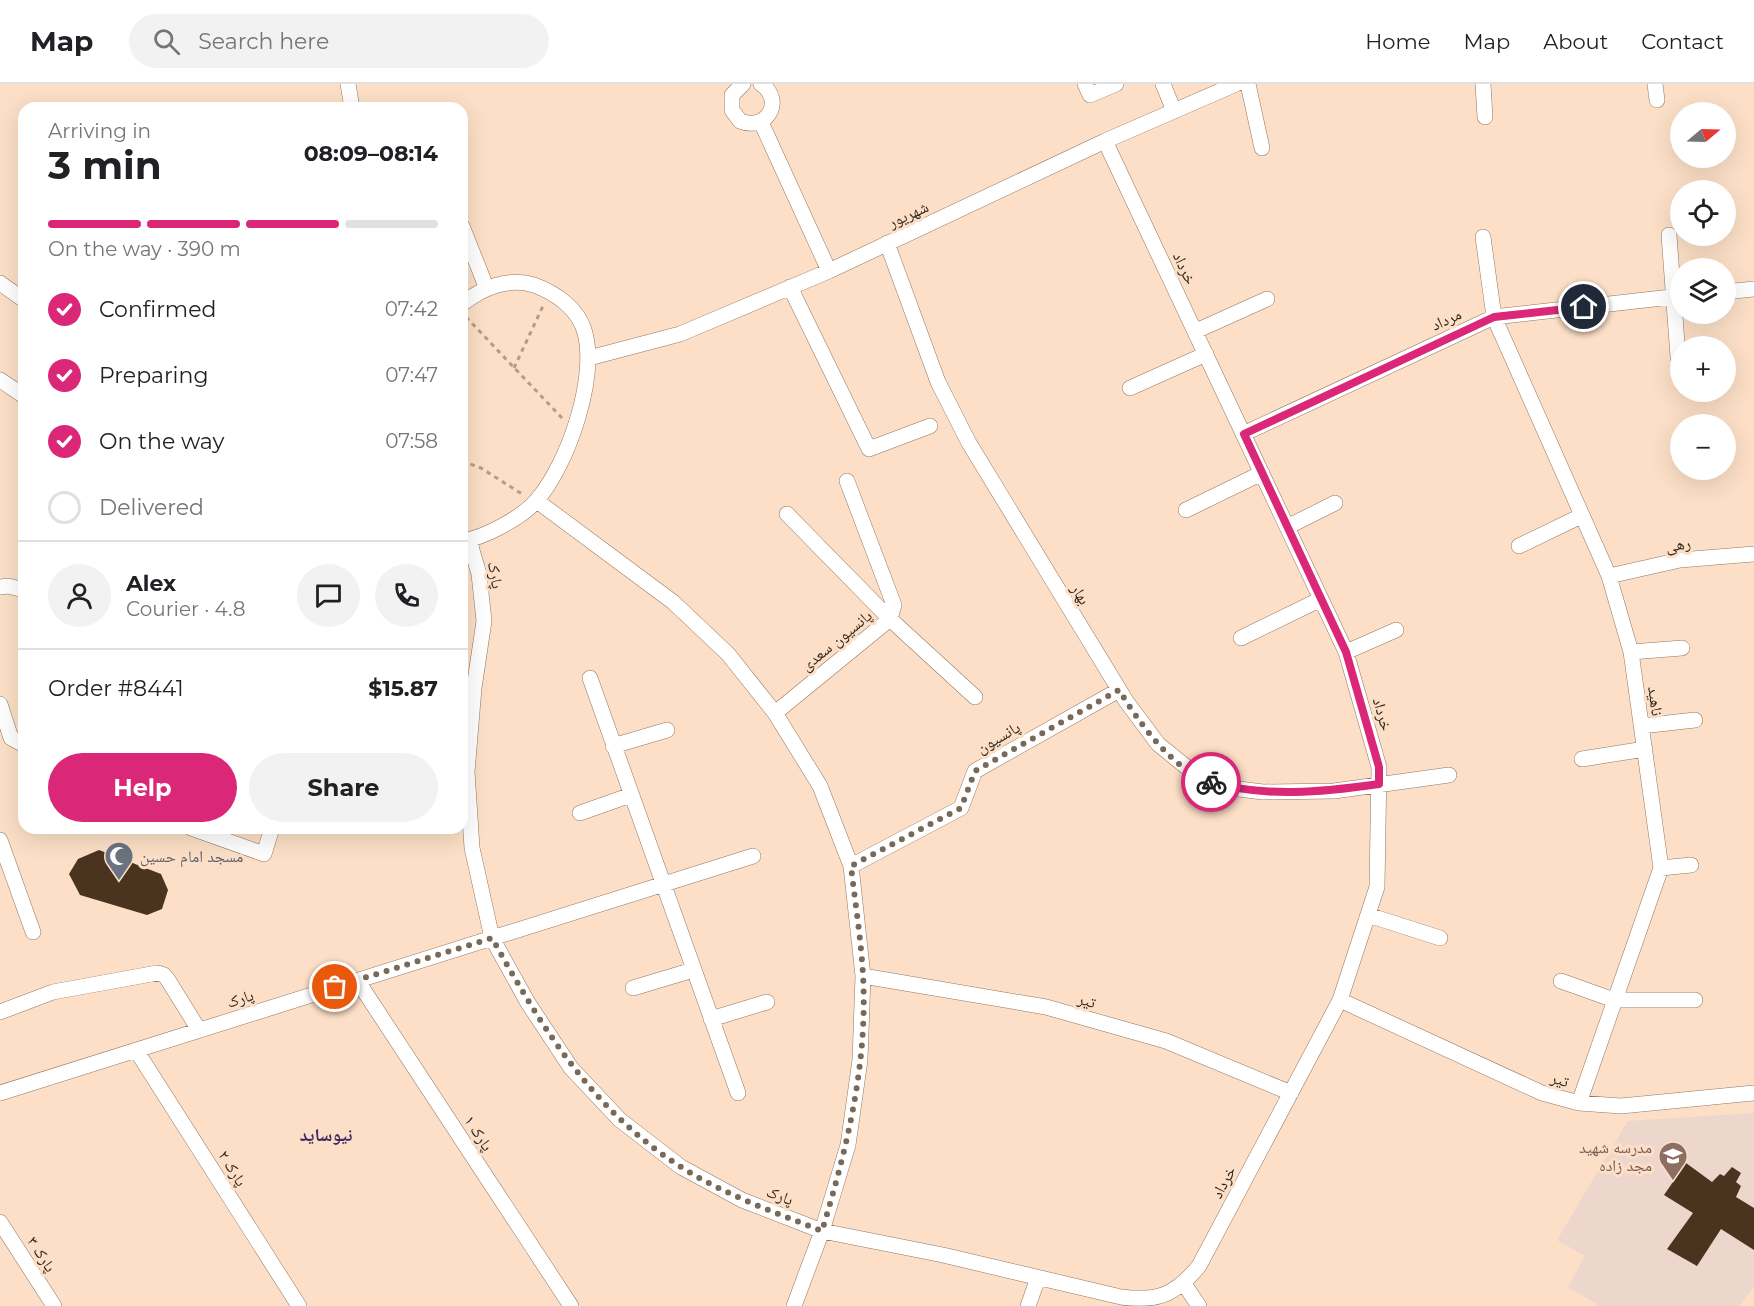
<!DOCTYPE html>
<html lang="en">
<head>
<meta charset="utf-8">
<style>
  body { margin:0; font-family:Montserrat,"Noto Naskh Arabic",sans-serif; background:#f2f2f2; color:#202124; height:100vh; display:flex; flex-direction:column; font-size:22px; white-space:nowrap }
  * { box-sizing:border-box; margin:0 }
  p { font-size:20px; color:#757577 }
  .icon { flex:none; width:33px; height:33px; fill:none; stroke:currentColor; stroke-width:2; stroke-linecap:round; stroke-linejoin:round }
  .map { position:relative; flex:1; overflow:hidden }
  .details { position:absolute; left:18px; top:18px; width:450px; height:732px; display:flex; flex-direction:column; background:#fff; border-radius:18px; box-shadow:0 6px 24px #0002 }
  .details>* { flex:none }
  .needle { width:39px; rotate:71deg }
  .fabs { position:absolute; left:1670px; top:18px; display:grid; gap:12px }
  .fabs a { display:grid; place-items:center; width:66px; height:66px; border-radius:50%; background:#fff; box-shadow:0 6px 24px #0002; font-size:30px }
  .pin { position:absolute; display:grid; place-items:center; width:51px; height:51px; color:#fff; margin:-26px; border:3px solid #fff; border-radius:50%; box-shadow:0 2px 6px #0007 }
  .courier { position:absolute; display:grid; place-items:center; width:60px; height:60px; margin:-30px; border:4px solid #db2777; border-radius:50%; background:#fff; color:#222; box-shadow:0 2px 8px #0007 }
  .overview em { font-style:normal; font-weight:700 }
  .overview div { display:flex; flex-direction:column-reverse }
  .overview { display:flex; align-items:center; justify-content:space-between; height:102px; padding:0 30px }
  h1 { font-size:39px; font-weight:700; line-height:45px }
  .bar { display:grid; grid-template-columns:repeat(4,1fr); gap:9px 6px; align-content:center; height:72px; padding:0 30px }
  .bar i { height:8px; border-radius:4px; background:#e0e0e0 }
  .bar .current { background:#db2777 }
  .bar p { grid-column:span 4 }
  .line { display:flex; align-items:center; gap:15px; padding:0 30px; border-top:2px solid #e0e0e0 }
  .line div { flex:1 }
  .round { display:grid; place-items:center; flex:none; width:63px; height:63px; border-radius:32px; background:#f2f2f2 }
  ol { padding:0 30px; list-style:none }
  li { display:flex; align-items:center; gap:18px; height:66px }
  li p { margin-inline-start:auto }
  li .icon { padding:6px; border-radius:50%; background:#db2777; color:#fff; stroke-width:4 }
  li:last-child { color:#757577 }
  li i { width:33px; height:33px; border:3px solid #e0e0e0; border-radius:50% }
  .button { display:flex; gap:12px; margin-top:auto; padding:12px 30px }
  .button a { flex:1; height:69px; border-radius:36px; background:#db2777; color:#fff; font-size:24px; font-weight:700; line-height:69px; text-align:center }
  .button a+a { background:#f2f2f2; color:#202124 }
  header { display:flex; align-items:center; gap:36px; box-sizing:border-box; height:84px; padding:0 30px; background:#fff; border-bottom:2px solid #e0e0e0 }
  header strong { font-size:28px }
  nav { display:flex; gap:33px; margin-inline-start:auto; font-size:21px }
  .search { width:420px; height:54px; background:#f2f2f2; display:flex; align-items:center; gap:15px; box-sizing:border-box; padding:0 21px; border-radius:33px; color:#757577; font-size:22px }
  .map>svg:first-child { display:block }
  .education { fill:#edd6cb }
  .building { fill:#4a341f }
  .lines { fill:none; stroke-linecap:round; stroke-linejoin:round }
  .minor-casing { stroke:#917761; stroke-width:16 }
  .path { stroke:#b39d8a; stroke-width:3; stroke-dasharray:4.5 4.5; stroke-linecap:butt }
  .minor { stroke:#fff; stroke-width:15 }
  .done { stroke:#796959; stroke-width:6; stroke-dasharray:0 10.8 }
  .route { stroke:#db2777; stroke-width:8 }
  .labels { text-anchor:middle; stroke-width:6; stroke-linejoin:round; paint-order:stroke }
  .street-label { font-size:16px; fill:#33291f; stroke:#fcdfc6 }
  .worship-label { font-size:16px; fill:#5b616d; stroke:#fcdfc6; text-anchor:start }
  .education-label { font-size:16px; fill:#785e54; stroke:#fcdfc6; text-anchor:end }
  .neighbourhood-label { font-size:18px; font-weight:bold; fill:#412a64; stroke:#fcdfc6 }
</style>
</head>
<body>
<header>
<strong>Map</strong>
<div class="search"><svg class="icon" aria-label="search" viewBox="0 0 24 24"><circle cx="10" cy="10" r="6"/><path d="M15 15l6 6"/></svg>Search here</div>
<nav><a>Home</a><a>Map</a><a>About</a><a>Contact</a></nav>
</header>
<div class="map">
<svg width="1754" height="1222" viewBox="0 0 1754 1222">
  <rect width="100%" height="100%" fill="#fcdfc6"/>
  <!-- education -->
  <path class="education" d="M1754 1029V1203L1739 1222H1600L1568 1203 1585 1172 1557 1156 1628 1037Z"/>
  <!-- building -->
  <path class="building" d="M99 766 161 790 168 806 162 825 147 831 80 811 69 790 78 775Z
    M1686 1079 1712 1098 1720 1090 1724 1092 1732 1083 1741 1089 1736 1098 1741 1102 1736 1113 1754 1124V1166L1721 1145 1697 1182 1667 1165 1693 1129 1664 1111Z"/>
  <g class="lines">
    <!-- minor casing -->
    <g class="minor-casing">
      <path id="minor" d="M348 0 352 24
        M743 0 732 11V26L740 37C767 48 785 16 761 0
        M1085 0 1090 11 1116 0
        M1163 0 1174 27
        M1248 0 1262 64
        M1483 0 1485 33
        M1655 0 1657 16
        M761 38 829 187
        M462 142 487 205
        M1669 151 1678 273
        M1483 153 1494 233 1609 492 1631 568 1661 784 1579 1019
        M887 159 938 298 969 359 1126 617 1158 660 1200 694 1231 704 1263 708 1334 707 1449 691
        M0 199 24 216
        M790 203 869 365 930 342
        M1725 208 1754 205
        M462 220C482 204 508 193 534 201 556 209 579 225 585 249 597 295 568 380 537 416 523 433 484 454 462 457
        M1196 247 1267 215
        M589 274 680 250 829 187 1105 57 1236 0
        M0 296 24 312
        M1130 304 1206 270
        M1243 350 1494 233 1680 212
        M537 417 673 518 728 570 775 629 820 702 851 782 863 892 860 976 848 1061 822 1147 794 1222
        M1186 426 1262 389
        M787 430 890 535 975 613
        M1287 443 1335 419
        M469 456 479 490 484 537 474 604 467 688 472 764 492 854 528 919 571 984 620 1036 681 1083 742 1116 822 1147 943 1171 1121 1213C1158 1218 1175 1211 1199 1182L1340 916 1377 803 1379 683 1346 568 1105 57
        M1519 462 1581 432
        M1609 492 1680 476 1754 470
        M0 503 8 502 24 506
        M1241 554 1321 515
        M1346 568 1396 546
        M1631 568 1682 564
        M590 594 738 1009
        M0 620 11 654 24 661
        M775 629 890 535 894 521 847 397
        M1641 642 1695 636
        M613 662 667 646
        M1582 675 1645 665
        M580 729 631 711
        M191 744 264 770 272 744
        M0 756 33 848
        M851 782 961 724 975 687 1119 606
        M1661 784 1691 781
        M1368 831 1440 854
        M863 892 1046 923 1166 957 1291 1009
        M357 896 571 1222
        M1561 897 1614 916H1695
        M633 904 693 886
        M1340 916 1542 1009 1579 1019 1621 1022 1754 1009
        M0 928 53 908 157 889 164 891 168 896 199 946
        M711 935 767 918
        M136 966 299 1222
        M0 1009 753 772
        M0 1138 54 1222
        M1184 1200 1199 1222
        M1028 1222 1038 1194"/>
    </g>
    <!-- path -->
    <path class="path" d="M466 233 562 334
      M514 284 543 222
      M462 377 481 384 522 410"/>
    <!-- minor -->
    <use href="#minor" class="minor"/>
  </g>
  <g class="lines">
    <!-- done -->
    <path class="done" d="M335 903 492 854C542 944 592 1026 681 1083 725 1111 774 1128 822 1147 847 1064 868 979 863 891 861 855 855 818 851 782L961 724 975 687 1119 606C1139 638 1172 686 1211 698"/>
    <!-- route -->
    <path class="route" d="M1211 698C1265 714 1323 708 1379 700V683L1346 568 1244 350 1494 233 1584 223"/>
  </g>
  <!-- icons -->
  <defs>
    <g id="mosque-pin" transform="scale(1.5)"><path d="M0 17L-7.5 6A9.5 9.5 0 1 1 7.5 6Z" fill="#6b7280" stroke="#fcdfc6"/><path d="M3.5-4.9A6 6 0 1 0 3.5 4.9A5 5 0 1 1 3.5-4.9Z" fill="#fff"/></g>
    <g id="school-pin" transform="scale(1.5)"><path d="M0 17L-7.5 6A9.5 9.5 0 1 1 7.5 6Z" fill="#8d6e63" stroke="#fcdfc6"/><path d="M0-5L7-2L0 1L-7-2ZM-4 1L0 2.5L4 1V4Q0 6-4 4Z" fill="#fff"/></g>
  </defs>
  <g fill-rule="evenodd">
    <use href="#mosque-pin" x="119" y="772"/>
    <use href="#school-pin" x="1673" y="1072"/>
  </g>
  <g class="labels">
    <!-- street labels -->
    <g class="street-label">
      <text transform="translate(908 130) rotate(-25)" y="6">شهریور</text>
      <text transform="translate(1185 184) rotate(65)" y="6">خرداد</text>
      <text transform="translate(1446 235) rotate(-25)" y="6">مرداد</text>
      <text transform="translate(1678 460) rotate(-9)" y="6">رهی</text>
      <text transform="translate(496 491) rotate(80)" y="6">پارک</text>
      <text transform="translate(1081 510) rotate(59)" y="6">بهار</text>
      <text transform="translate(836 556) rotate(-39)" y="6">پانسیون سعدی</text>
      <text transform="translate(1656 617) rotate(82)" y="6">ناهید</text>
      <text transform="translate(1383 630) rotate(74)" y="6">خرداد</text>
      <text transform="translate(998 653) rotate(-30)" y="6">پانسیون</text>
      <text transform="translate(240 914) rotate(-18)" y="6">پارک</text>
      <text transform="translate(1087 916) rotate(16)" y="6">تیر</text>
      <text transform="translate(1560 995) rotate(16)" y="6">تیر</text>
      <text transform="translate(479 1049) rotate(57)" y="6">پارک ۱</text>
      <text transform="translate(233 1084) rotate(58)" y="6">پارک ۲</text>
      <text transform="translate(1223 1098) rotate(-62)" y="6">خرداد</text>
      <text transform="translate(780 1111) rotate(21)" y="6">پارک</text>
      <text transform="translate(42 1170) rotate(57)" y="6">پارک ۳</text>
    </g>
    <!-- worship labels -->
    <g class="worship-label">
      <text x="140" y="778">مسجد امام حسین</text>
    </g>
    <!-- education labels -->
    <g class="education-label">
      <text x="1652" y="1069">مدرسه شهید<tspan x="1652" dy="18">مجد زاده</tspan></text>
    </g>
    <!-- neighbourhood labels -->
    <g class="neighbourhood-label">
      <text x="326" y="1057">نیوساید</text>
    </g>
  </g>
</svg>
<div class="fabs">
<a><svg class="needle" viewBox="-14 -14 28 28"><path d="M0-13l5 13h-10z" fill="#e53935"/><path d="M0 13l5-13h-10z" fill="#757577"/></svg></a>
<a><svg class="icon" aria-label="locate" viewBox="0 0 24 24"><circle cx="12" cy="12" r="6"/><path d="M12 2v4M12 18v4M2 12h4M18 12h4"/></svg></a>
<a><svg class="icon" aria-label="layers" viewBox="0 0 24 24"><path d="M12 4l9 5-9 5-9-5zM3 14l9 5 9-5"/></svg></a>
<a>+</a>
<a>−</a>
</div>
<div class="pin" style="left:335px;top:903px;background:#ea580c"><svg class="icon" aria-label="bag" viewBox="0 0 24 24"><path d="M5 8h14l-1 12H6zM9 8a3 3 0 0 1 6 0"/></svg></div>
<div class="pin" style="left:1584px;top:223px;background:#1f2937"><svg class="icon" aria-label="home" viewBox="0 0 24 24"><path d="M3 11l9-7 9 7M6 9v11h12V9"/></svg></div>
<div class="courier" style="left:1211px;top:698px"><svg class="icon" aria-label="bike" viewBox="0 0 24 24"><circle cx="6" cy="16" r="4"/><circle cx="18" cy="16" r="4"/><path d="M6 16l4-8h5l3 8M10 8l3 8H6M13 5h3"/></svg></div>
<section class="details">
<div class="overview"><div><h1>3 min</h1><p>Arriving in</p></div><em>08:09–08:14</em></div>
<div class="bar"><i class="current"></i><i class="current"></i><i class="current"></i><i></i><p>On the way · 390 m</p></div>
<ol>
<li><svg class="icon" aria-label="check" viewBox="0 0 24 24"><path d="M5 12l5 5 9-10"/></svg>Confirmed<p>07:42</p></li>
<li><svg class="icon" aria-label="check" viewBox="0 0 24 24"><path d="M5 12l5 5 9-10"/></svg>Preparing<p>07:47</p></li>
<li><svg class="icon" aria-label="check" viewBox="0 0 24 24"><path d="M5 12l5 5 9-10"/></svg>On the way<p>07:58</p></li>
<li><i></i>Delivered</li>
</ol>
<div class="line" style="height:108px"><a class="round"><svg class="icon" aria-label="person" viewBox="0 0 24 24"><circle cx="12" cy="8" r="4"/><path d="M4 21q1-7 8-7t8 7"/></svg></a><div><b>Alex</b><p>Courier · 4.8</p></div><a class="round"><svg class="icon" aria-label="chat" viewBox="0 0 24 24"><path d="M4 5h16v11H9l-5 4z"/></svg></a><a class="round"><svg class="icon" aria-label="phone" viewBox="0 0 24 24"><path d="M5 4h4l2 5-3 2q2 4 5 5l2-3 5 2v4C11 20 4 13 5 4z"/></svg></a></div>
<div class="line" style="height:78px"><div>Order #8441</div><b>$15.87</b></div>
<div class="button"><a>Help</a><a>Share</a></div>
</section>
</div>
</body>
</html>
